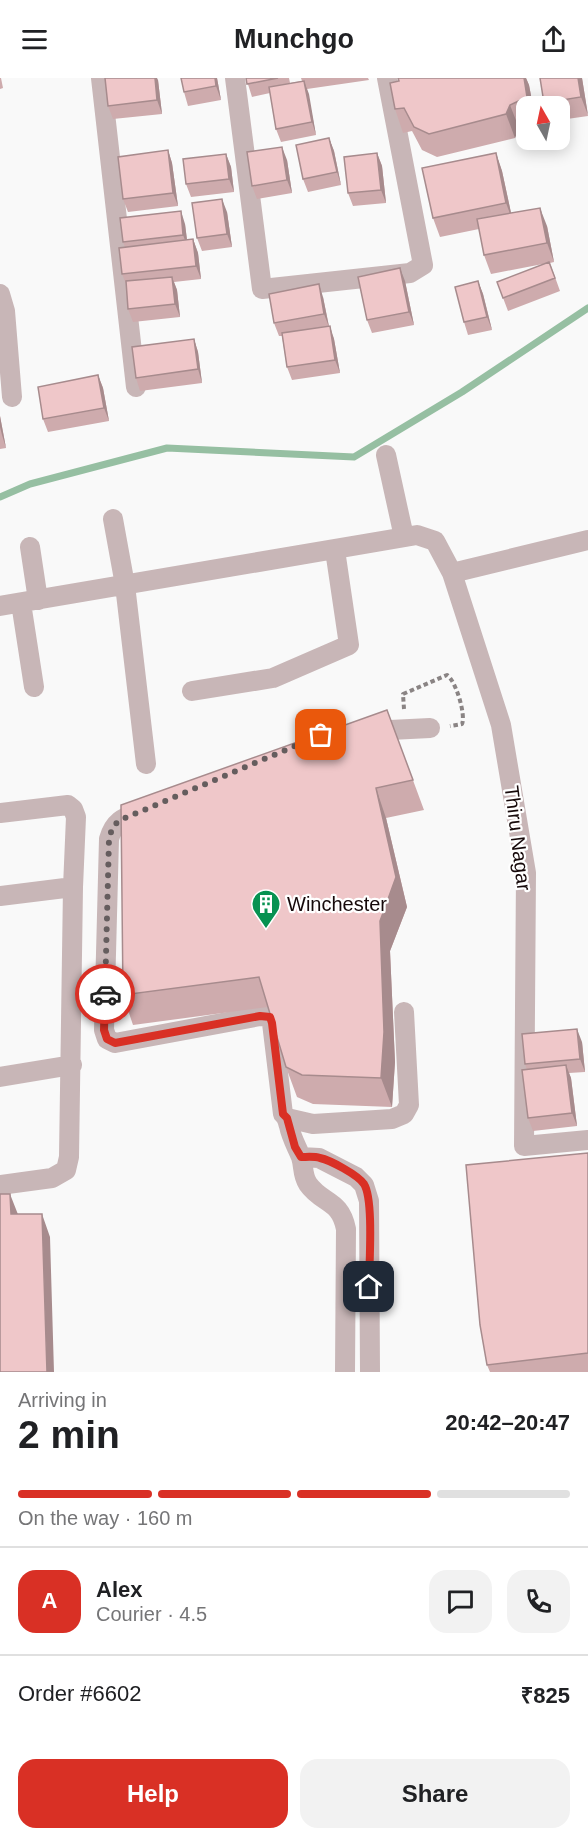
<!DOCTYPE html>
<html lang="en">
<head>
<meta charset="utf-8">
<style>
  body { margin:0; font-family:Arial,sans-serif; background:#f2f2f2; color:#202124; height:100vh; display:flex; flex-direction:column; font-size:22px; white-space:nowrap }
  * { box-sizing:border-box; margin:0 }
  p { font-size:20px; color:#757577 }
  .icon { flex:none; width:33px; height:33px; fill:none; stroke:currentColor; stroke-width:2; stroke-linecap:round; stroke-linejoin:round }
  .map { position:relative; height:1294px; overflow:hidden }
  .side { display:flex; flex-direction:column; background:#fff; flex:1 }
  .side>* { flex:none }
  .needle { width:39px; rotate:351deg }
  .buttons { position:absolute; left:516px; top:18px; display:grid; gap:12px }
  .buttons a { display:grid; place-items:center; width:54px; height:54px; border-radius:12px; background:#fff; box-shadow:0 3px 15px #0003; font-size:30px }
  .pin { position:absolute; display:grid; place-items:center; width:51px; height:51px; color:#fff; margin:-26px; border-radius:12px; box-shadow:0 3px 9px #0006 }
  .courier { position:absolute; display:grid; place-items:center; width:60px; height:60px; margin:-30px; border:4px solid #d93025; border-radius:50%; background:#fff; color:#222; box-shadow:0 2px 8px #0007 }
  .head em { font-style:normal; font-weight:600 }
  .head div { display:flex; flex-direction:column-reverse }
  .head { display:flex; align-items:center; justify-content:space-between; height:102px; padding:0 18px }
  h1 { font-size:39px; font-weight:600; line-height:45px }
  .bar { display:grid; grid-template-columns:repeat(4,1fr); gap:9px 6px; align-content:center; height:72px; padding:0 18px }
  .bar i { height:8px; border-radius:4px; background:#e0e0e0 }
  .bar .active { background:#d93025 }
  .bar p { grid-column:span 4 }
  .line { display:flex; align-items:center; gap:15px; padding:0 18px; border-top:2px solid #e0e0e0 }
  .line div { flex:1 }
  .round { display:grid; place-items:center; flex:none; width:63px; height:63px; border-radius:18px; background:#f2f2f2 }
  .button { display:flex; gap:12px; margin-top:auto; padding:12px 18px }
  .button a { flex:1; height:69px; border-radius:18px; background:#d93025; color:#fff; font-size:24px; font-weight:600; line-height:69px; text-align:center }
  .button a+a { background:#f2f2f2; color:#202124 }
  header { display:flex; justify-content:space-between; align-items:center; height:78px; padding:0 18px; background:#fff; font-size:27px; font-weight:600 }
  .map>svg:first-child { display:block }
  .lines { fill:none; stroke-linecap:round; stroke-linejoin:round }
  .stream { stroke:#96bfa2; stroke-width:7 }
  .path { stroke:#8a8484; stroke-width:4; stroke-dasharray:4.5 3; stroke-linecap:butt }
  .street { stroke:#c8b6b7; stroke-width:20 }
  .wall { fill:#ceabad }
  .shaded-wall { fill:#a78b8d }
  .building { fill:#efc7c9; stroke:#a78b8d; stroke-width:1.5 }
  .done { stroke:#655d5e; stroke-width:6; stroke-dasharray:0 10.8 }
  .route { stroke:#d93025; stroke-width:8 }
  .labels { text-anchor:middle; stroke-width:4.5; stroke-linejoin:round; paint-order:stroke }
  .street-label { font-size:20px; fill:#16090a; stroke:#fff }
  .poi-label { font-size:20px; fill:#16090a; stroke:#fff; text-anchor:start }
</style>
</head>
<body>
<header><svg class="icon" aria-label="menu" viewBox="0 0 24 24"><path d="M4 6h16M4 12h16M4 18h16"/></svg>Munchgo<svg class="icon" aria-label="share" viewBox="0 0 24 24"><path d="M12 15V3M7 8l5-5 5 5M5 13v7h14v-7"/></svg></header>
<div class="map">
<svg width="588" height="1294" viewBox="0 0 588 1294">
  <rect width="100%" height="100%" fill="#f9f9f9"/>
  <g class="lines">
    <!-- stream -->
    <path class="stream" d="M0 419 30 406 167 370 354 379 462 314 588 230"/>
    <!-- path -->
    <path class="path" d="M404 631 403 616 447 597C456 603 466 637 462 646L450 648"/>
    <!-- street -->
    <path class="street" d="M101 0 136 309
      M235 0 262 211 410 195 423 187 387 0
      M0 216 5 233 12 319
      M386 377 404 459
      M113 441 125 507 146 686
      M30 469 38 522
      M452 495 588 462
      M21 525 34 609
      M0 528 417 457 435 463 452 495 501 647 526 795 524 1068 588 1062
      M192 613 273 600 349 567 335 472
      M370 653 430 650
      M146 731C127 739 115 740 109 761L104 952 107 961 115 965 260 938 270 939 272 945 283 1036C288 1040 287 1043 289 1048 291 1059 297 1069 301 1079 304 1088 302 1097 308 1106 322 1126 340 1121 346 1151L345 1294
      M0 735 68 727 73 731 76 739 73 809 69 1079 66 1092 52 1100 0 1107
      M0 818 73 809
      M0 999 72 987
      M287 1040 313 1046 392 1041 404 1036 409 1027 404 934
      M301 1079 319 1080 356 1099 364 1107 369 1123 370 1294"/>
  </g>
  <!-- wall -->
  <path class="wall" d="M0 0H1L3 10 0 11Z
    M181 0H217L221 22 188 28 184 14Z
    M246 0H289L290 5 302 3 301 0H368L369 2 307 11 316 57 281 64 276 51 270 15 252 19Z
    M398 0H526L529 7 533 28H526V46L519 50 515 60 437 79 422 72 412 53 403 55 395 31 399 3Z
    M540 0H582L588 38 560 42V28H545Z
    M158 2 162 36 113 41 108 28Z
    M329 60 334 73 341 107 308 114 303 101Z
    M168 72 172 85 178 128 128 134 123 121Z
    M377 75 382 88 386 125 353 128 348 115Z
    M496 75 502 93 511 135 547 148 554 184 550 185 560 213 508 233 497 204 548 185 491 196 484 177 479 151 440 159 433 140Z
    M226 76 231 89 234 114 191 119 186 106Z
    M287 82 292 115 257 121 252 108Z
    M227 134 232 169 202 173 197 160Z
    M185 146 187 162 193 161 198 175 201 201 174 204 177 212 180 239 133 244 128 231 126 206 122 196 125 169 123 164Z
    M405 203 414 247 372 255 367 242Z
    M478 203 483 216 492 252 468 257 464 244Z
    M323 219 329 248 334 261 340 295 292 302 287 289 282 258H279L274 245Z
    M194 261 198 274 202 305 140 313 136 300Z
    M98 297 103 310 109 343 48 354 43 341Z
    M0 338 6 370 0 371Z
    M387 632 424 732 386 740 407 829 390 873 395 984 392 1029 313 1026 297 1019 286 989 268 929 133 947 123 917Z
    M582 964 585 994 569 995 571 1000 577 1048 533 1053 528 1040 527 992 525 986Z
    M588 1075V1294H490L487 1287Z"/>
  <!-- shaded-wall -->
  <path class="shaded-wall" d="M155 0H157L158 2 162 36 157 22Z
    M215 0H217L221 22 216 8Z
    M524 0H526L529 7 533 28H531L527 19Z
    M578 0H582L588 37 581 19Z
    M304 3 309 16 316 57 312 44Z
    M510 27 519 50 515 60 506 36Z
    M329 60 334 73 341 107 337 94Z
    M282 69 287 82 292 115 287 102Z
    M168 72 172 85 178 128 173 115Z
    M377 75 382 88 386 125 381 112Z
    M496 75 502 93 513 144 506 125Z
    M226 76 231 89 234 114 229 101Z
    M222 121 227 134 232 169 227 156Z
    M540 130 547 148 554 184 547 165Z
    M181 133 185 146 188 170 183 157Z
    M193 161 198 175 201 201 196 188Z
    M400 190 405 203 414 247 409 234Z
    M172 199 177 212 180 239 175 226Z
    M478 203 483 216 492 252 487 239Z
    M319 206 323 219 329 249 324 236Z
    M330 248 334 261 340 295 335 282Z
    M194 261 198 274 202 305 198 291Z
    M98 297 103 310 109 343 104 330Z
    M0 338 6 370 2 357 0 349Z
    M376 710 386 740 407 829 390 873 395 984 392 1029 381 1000 380 843Z
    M577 951 582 964 585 994 580 981Z
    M566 987 571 1000 577 1048 572 1035Z
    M10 1116 19 1139 11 1136Z
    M42 1136 50 1159 54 1294H47Z"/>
  <!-- building -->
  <path class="building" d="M105 0H155L157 22 108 28Z
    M181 0H215L216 8 184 14Z
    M246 0H278L247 6Z
    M398 0H524L527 19 510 27 506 36 429 56 414 49 404 30 395 31 390 5 399 3Z
    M540 0H578L581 19 544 25Z
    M304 3 312 44 276 51 269 9Z
    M329 60 337 94 303 101 296 67Z
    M282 69 287 102 252 108 247 74Z
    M168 72 173 115 123 121 118 79Z
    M377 75 381 112 348 115 344 79Z
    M496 75 506 125 433 140 422 90Z
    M226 76 229 101 186 106 183 81Z
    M222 121 227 156 197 160 192 125Z
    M540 130 547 165 484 177 477 141Z
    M181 133 183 157 123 164 120 140Z
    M193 161 196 188 122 196 119 170Z
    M549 184 555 200 503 220 497 204Z
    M400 190 409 234 367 242 358 199Z
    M172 199 175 226 128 231 126 203Z
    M478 203 487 239 464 244 455 209Z
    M319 206 324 236 274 245 269 216Z
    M330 248 335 282 287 289 282 255Z
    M194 261 198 291 136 300 132 269Z
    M98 297 104 330 43 341 38 309Z
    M387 632 413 702 376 710 396 799 380 843 384 954 381 1000 302 997 286 989 259 899 123 917 121 727Z
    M577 951 580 981 525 986 522 956Z
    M566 987 572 1035 528 1040 522 992Z
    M588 1075V1275L487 1287 480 1247 466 1087Z
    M0 1116H10L11 1136H42L47 1294H0Z"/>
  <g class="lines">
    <!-- done -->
    <path class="done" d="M105 916 109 761 112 751 118 743 321 657"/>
    <!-- route -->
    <path class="route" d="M105 916 104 952 107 961 115 965 260 938 270 939 272 945 283 1036 287 1040 295 1069 301 1079C307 1079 314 1078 320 1080 330 1082 358 1097 364 1106 374 1122 369 1187 369 1209"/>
  </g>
  <!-- icons -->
  <defs>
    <g id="building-pin" transform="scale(1.5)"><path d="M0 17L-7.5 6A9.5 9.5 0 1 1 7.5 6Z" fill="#079251" stroke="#fff"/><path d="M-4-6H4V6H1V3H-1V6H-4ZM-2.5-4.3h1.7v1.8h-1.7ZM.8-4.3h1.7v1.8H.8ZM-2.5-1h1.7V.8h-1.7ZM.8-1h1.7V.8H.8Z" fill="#fff"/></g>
  </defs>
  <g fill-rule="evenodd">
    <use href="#building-pin" x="266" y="826"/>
  </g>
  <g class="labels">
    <!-- street labels -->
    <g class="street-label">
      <text transform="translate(518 760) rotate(83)" y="7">Thiru Nagar</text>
    </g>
    <!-- poi labels -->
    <g class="poi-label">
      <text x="287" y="833">Winchester</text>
    </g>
  </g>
</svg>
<div class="buttons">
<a><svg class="needle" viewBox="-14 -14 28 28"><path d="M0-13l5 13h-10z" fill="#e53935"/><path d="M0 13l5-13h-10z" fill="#757577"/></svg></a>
</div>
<div class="pin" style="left:321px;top:657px;background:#ea580c"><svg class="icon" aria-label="bag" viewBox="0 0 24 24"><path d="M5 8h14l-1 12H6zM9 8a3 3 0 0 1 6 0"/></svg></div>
<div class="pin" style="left:369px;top:1209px;background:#1f2937"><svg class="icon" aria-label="home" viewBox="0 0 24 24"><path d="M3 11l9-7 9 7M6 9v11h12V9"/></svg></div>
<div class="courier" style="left:105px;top:916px"><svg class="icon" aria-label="car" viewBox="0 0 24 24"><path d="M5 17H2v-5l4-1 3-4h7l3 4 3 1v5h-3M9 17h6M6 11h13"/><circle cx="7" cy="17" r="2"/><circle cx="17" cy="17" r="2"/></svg></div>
</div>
<section class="side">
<div class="head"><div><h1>2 min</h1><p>Arriving in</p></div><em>20:42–20:47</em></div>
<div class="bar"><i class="active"></i><i class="active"></i><i class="active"></i><i></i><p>On the way · 160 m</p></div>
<div class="line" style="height:108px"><b class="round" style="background:#d93025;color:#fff">A</b><div><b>Alex</b><p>Courier · 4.5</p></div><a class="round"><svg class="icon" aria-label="chat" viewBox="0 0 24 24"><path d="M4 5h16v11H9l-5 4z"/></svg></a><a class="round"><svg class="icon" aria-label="phone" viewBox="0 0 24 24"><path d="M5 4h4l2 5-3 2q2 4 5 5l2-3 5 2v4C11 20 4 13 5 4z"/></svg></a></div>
<div class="line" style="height:78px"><div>Order #6602</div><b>₹825</b></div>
<div class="button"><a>Help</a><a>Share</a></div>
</section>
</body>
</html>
